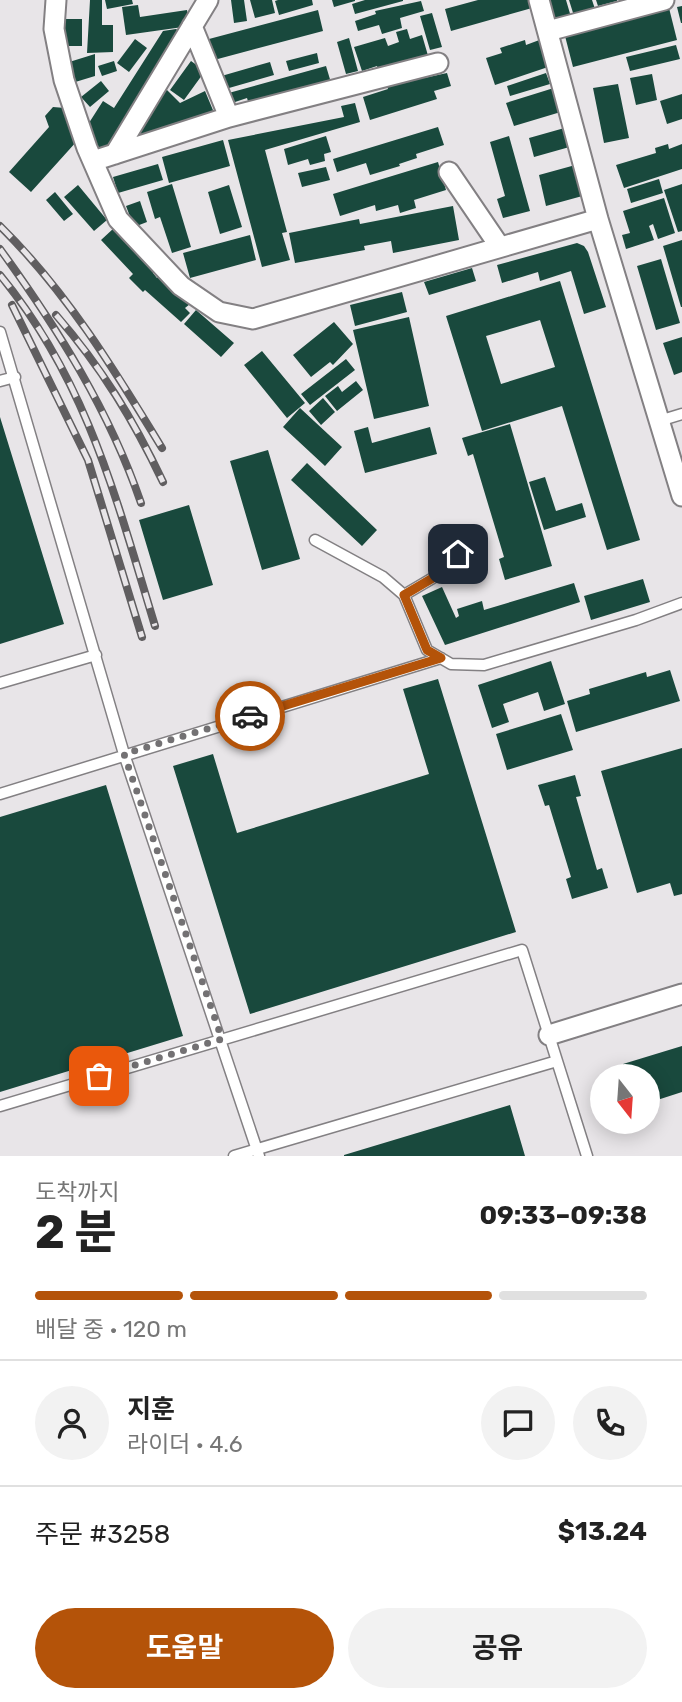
<!DOCTYPE html>
<html lang="ko">
<head>
<meta charset="utf-8">
<style>
  body { margin:0; font-family:Rubik,"Noto Sans KR",sans-serif; background:#f2f2f2; color:#222; height:100vh; display:flex; flex-direction:column; font-size:26px; white-space:nowrap }
  * { box-sizing:border-box; margin:0 }
  p { font-size:23px; color:#767676 }
  .icon { flex:none; width:38px; height:38px; fill:none; stroke:currentColor; stroke-width:2; stroke-linecap:round; stroke-linejoin:round }
  .map { position:relative; height:1156px; overflow:hidden }
  .drawer { display:flex; flex-direction:column; background:#fff; flex:1 }
  .drawer>* { flex:none }
  .needle { width:46px; rotate:163deg }
  .tools { position:absolute; left:590px; top:1064px; display:grid; gap:14px }
  .tools a { display:grid; place-items:center; width:70px; height:70px; border-radius:50%; background:#fff; box-shadow:0 4px 18px #0003; font-size:35px }
  .pin { position:absolute; display:grid; place-items:center; width:60px; height:60px; color:#fff; margin:-30px; border-radius:14px; box-shadow:0 4px 10px #0006 }
  .courier { position:absolute; display:grid; place-items:center; width:70px; height:70px; margin:-35px; border:5px solid #b45309; border-radius:50%; background:#fff; color:#222; box-shadow:0 2px 9px #0007 }
  .head em { font-style:normal; font-weight:700 }
  .head div { display:flex; flex-direction:column-reverse }
  .head { display:flex; align-items:center; justify-content:space-between; height:119px; padding:0 35px }
  h1 { font-size:46px; font-weight:700; line-height:52px }
  .bar { display:grid; grid-template-columns:repeat(4,1fr); gap:10px 7px; align-content:center; height:84px; padding:0 35px }
  .bar i { height:9px; border-radius:5px; background:#e0e0e0 }
  .bar .on { background:#b45309 }
  .bar p { grid-column:span 4 }
  .line { display:flex; align-items:center; gap:18px; padding:0 35px; border-top:2px solid #e0e0e0 }
  .line div { flex:1 }
  .round { display:grid; place-items:center; flex:none; width:74px; height:74px; border-radius:37px; background:#f2f2f2 }
  .button { display:flex; gap:14px; margin-top:auto; padding:14px 35px }
  .button a { flex:1; height:80px; border-radius:42px; background:#b45309; color:#fff; font-size:28px; font-weight:700; line-height:80px; text-align:center }
  .button a+a { background:#f2f2f2; color:#222 }
  .map>svg:first-child { display:block }
  .building { fill:#19493d; fill-rule:evenodd }
  .lines { fill:none; stroke-linecap:round; stroke-linejoin:round }
  .lane-casing { stroke:#838083; stroke-width:13 }
  .street-casing { stroke:#838083; stroke-width:23 }
  .lane { stroke:#fff; stroke-width:10 }
  .street { stroke:#fff; stroke-width:19 }
  .rail-casing { stroke:#605e60; stroke-width:8 }
  .rail { stroke:#e8e5e8; stroke-width:5; stroke-dasharray:16; stroke-linecap:butt }
  .done { stroke:#737173; stroke-width:7; stroke-dasharray:0 12.6 }
  .route { stroke:#b45309; stroke-width:9 }
</style>
</head>
<body>
<div class="map">
<svg width="682" height="1156" viewBox="0 0 682 1156">
  <rect width="100%" height="100%" fill="#e8e5e8"/>
  <!-- building -->
  <path class="building" d="M90 0H102V25H113V52L87 53Z
    M105 0H132L133 4 107 9Z
    M231 0H244L247 21 234 23Z
    M250 0H272L275 13 255 18Z
    M278 0H312L313 5 279 15 275 1Z
    M332 0H355V1L334 7Z
    M365 0H403V1L355 14 352 4Z
    M478 0H530L532 8 451 31 445 9Z
    M551 0H566L571 17 553 22 547 1Z
    M569 0H592L595 9 574 16Z
    M596 0H617V1L598 6Z
    M421 1 424 11 400 18 402 28 382 34 379 25 358 31 355 21 376 14 375 11Z
    M138 5 140 17 187 10 190 26 126 35 122 7Z
    M682 6V23H681L677 7Z
    M669 8 677 40 573 67 565 36Z
    M318 10 323 31 214 60 209 39Z
    M432 13 442 47 430 50 420 16Z
    M63 19H82V46H62Z
    M176 29 184 34 108 153 93 144 87 126 103 101 114 108 163 31Z
    M407 29 410 39 422 35 429 59 379 72 377 66 362 71 354 47 385 38 388 46 399 42 396 32Z
    M349 38 358 71 346 74 337 42Z
    M135 39 147 48 129 72 117 63Z
    M542 39 551 66 495 85 486 58 502 53 500 48 525 40 526 45Z
    M676 45 680 59 630 71 626 57Z
    M317 53 319 63 289 71 286 61Z
    M95 54V76L72 83 66 63Z
    M114 61 117 71 102 76 98 66Z
    M191 61 205 71 184 100 170 90Z
    M270 62 274 75 222 90 218 77Z
    M326 66 332 86 250 108 247 98 229 104 225 94Z
    M421 69 424 78 447 73 451 86 434 91 437 99 370 120 363 97 388 89 385 81Z
    M546 73 550 84 510 96 507 86Z
    M652 74 657 100 636 105 630 78Z
    M101 81 109 91 90 107 81 97Z
    M618 84 629 138 604 143 593 88Z
    M162 85 180 103 205 91 215 115 133 150 126 137Z
    M557 87 564 111 514 126 506 103Z
    M682 94V119L667 124 660 101Z
    M355 103 360 122 265 150 287 232 282 233 290 260 262 267 228 140 344 117 341 106Z
    M53 107 65 108 77 141 31 192 9 172 49 127 45 116Z
    M438 127 444 145 416 154 417 158 399 164 400 166 370 175 366 163 337 172 333 159Z
    M568 127 573 146 534 157 529 138Z
    M326 136 331 152 324 154 325 161 310 165 308 159 288 165 284 149Z
    M509 136 530 211 503 218 497 199 505 196 490 142Z
    M223 140 230 166 169 183 162 157Z
    M668 144 669 149 682 144V169L624 188 616 165 656 153 655 148Z
    M438 162 446 190 414 200 416 208 400 213 398 205 376 211 375 205 340 216 333 194Z
    M158 164 163 180 118 193 113 177Z
    M579 164 586 195 546 206 539 175Z
    M326 167 330 180 302 187 298 173Z
    M659 179 663 193 631 203 627 189Z
    M172 184 191 247 172 253 160 217 155 219 147 192Z
    M682 184V231L678 232 664 190Z
    M78 185 107 220 94 231 64 197Z
    M229 185 242 227 220 234 208 192Z
    M55 192 73 214 64 221 46 200Z
    M664 198 675 233 658 239 653 224 649 226 654 240 626 249 622 235 630 233 623 211Z
    M140 201 147 222 134 227 126 206Z
    M453 206 459 240 393 253 391 241 364 246 365 250 295 263 289 233 359 219 360 224Z
    M114 228 158 269 153 273 157 278 162 274 190 304 185 308 190 313 181 322 145 290 143 292 129 278 133 274 101 240Z
    M250 235 256 260 190 278 183 253Z
    M682 240V307H681L663 246Z
    M577 243 584 246 588 252 606 307 584 314 571 271 540 281 538 272 502 283 497 265Z
    M661 259 680 323 656 330 637 266Z
    M472 268 476 281 429 295 424 282Z
    M560 281 640 540 607 550 562 406 482 431 446 316ZM540 320 555 367 501 384 486 336Z
    M402 292 407 312 355 326 350 305Z
    M196 310 234 343 221 357 184 324Z
    M409 317 429 406 374 419 353 330Z
    M334 322 353 344 333 365 330 362 311 377 293 355Z
    M682 337V372L674 375 663 343Z
    M262 351 305 403 287 418 244 365Z
    M346 359 355 370 310 405 301 394Z
    M356 381 363 390 337 411 325 396 338 386 342 392Z
    M323 398 335 412 321 425 309 411Z
    M300 408 342 447 325 466 283 427Z
    M0 417 64 624 0 644Z
    M510 424 552 566 505 580 499 559 504 557 473 454 468 456 462 438Z
    M368 427 372 443 430 427 437 454 365 473 354 431Z
    M268 450 300 559 262 570 230 461Z
    M307 463 377 530 362 546 291 480Z
    M545 477 556 511 582 503 586 517 544 530 529 482Z
    M189 505 213 585 163 600 139 520Z
    M643 579 650 602 591 620 584 596Z
    M574 583 580 602 445 645 422 596 442 587 456 618 459 616 457 609 482 601 484 610Z
    M551 661 565 704 544 711 538 692 503 704 509 722 492 728 478 685Z
    M670 670 680 701 576 732 567 701 590 694 589 689 646 672 647 677Z
    M438 679 516 932 250 1014 173 766 213 754 237 833 429 774 403 689Z
    M561 714 573 750 507 770 496 734Z
    M682 748V894L674 896 670 883 637 893 601 771Z
    M575 775 581 796 576 797 597 870 602 868 608 888 572 899 566 879 571 877 549 805 545 806 538 785Z
    M106 785 183 1036 0 1092V817Z
    M682 1046V1092L648 1103V1076H627L623 1064Z
    M510 1105 525 1156H344V1155Z"/>
  <g class="lines">
    <!-- lane casing -->
    <g class="lane-casing">
      <path id="lane" d="M0 332 124 754 259 1156
        M0 381 15 377
        M659 421 682 414
        M315 540 383 577 404 595 427 650 451 664 484 665 636 620 682 603
        M404 595 443 572 458 554
        M0 683 96 655
        M0 794 441 658
        M0 1106 522 950 587 1156
        M234 1156 557 1061"/>
    </g>
    <!-- street casing -->
    <g class="street-casing">
      <path id="street" d="M56 0 54 29 64 80 87 148 118 219 181 286 219 312 253 319 598 219
        M539 0 598 219 682 496
        M192 26 229 117
        M548 31 664 0
        M115 154 208 0
        M93 161 229 117 438 63
        M449 172 500 247
        M549 1035 682 994"/>
    </g>
    <!-- lane -->
    <use href="#lane" class="lane"/>
    <!-- street -->
    <use href="#street" class="street"/>
    <!-- rail casing -->
    <g class="rail-casing">
      <path id="rail" d="M0 226C66 291 114 369 162 448
        M0 249C58 329 109 410 141 503
        M0 275C87 381 116 498 155 626
        M12 305 88 460 142 637
        M56 315C102 368 133 419 163 482"/>
    </g>
    <!-- rail -->
    <use href="#rail" class="rail"/>
  </g>
  <g class="lines">
    <!-- done -->
    <path class="done" d="M99 1076 222 1039 124 754 250 716"/>
    <!-- route -->
    <path class="route" d="M250 716 441 658 427 650 404 595 443 572 458 554"/>
  </g>
</svg>
<div class="tools">
<a><svg class="needle" viewBox="-14 -14 28 28"><path d="M0-13l5 13h-10z" fill="#e53935"/><path d="M0 13l5-13h-10z" fill="#767676"/></svg></a>
</div>
<div class="pin" style="left:99px;top:1076px;background:#ea580c"><svg class="icon" aria-label="bag" viewBox="0 0 24 24"><path d="M5 8h14l-1 12H6zM9 8a3 3 0 0 1 6 0"/></svg></div>
<div class="pin" style="left:458px;top:554px;background:#1f2937"><svg class="icon" aria-label="home" viewBox="0 0 24 24"><path d="M3 11l9-7 9 7M6 9v11h12V9"/></svg></div>
<div class="courier" style="left:250px;top:716px"><svg class="icon" aria-label="car" viewBox="0 0 24 24"><path d="M5 17H2v-5l4-1 3-4h7l3 4 3 1v5h-3M9 17h6M6 11h13"/><circle cx="7" cy="17" r="2"/><circle cx="17" cy="17" r="2"/></svg></div>
</div>
<section class="drawer">
<div class="head"><div><h1>2 분</h1><p>도착까지</p></div><em>09:33–09:38</em></div>
<div class="bar"><i class="on"></i><i class="on"></i><i class="on"></i><i></i><p>배달 중 · 120 m</p></div>
<div class="line" style="height:126px"><a class="round"><svg class="icon" aria-label="person" viewBox="0 0 24 24"><circle cx="12" cy="8" r="4"/><path d="M4 21q1-7 8-7t8 7"/></svg></a><div><b>지훈</b><p>라이더 · 4.6</p></div><a class="round"><svg class="icon" aria-label="chat" viewBox="0 0 24 24"><path d="M4 5h16v11H9l-5 4z"/></svg></a><a class="round"><svg class="icon" aria-label="phone" viewBox="0 0 24 24"><path d="M5 4h4l2 5-3 2q2 4 5 5l2-3 5 2v4C11 20 4 13 5 4z"/></svg></a></div>
<div class="line" style="height:91px"><div>주문 #3258</div><b>$13.24</b></div>
<div class="button"><a>도움말</a><a>공유</a></div>
</section>
</body>
</html>
